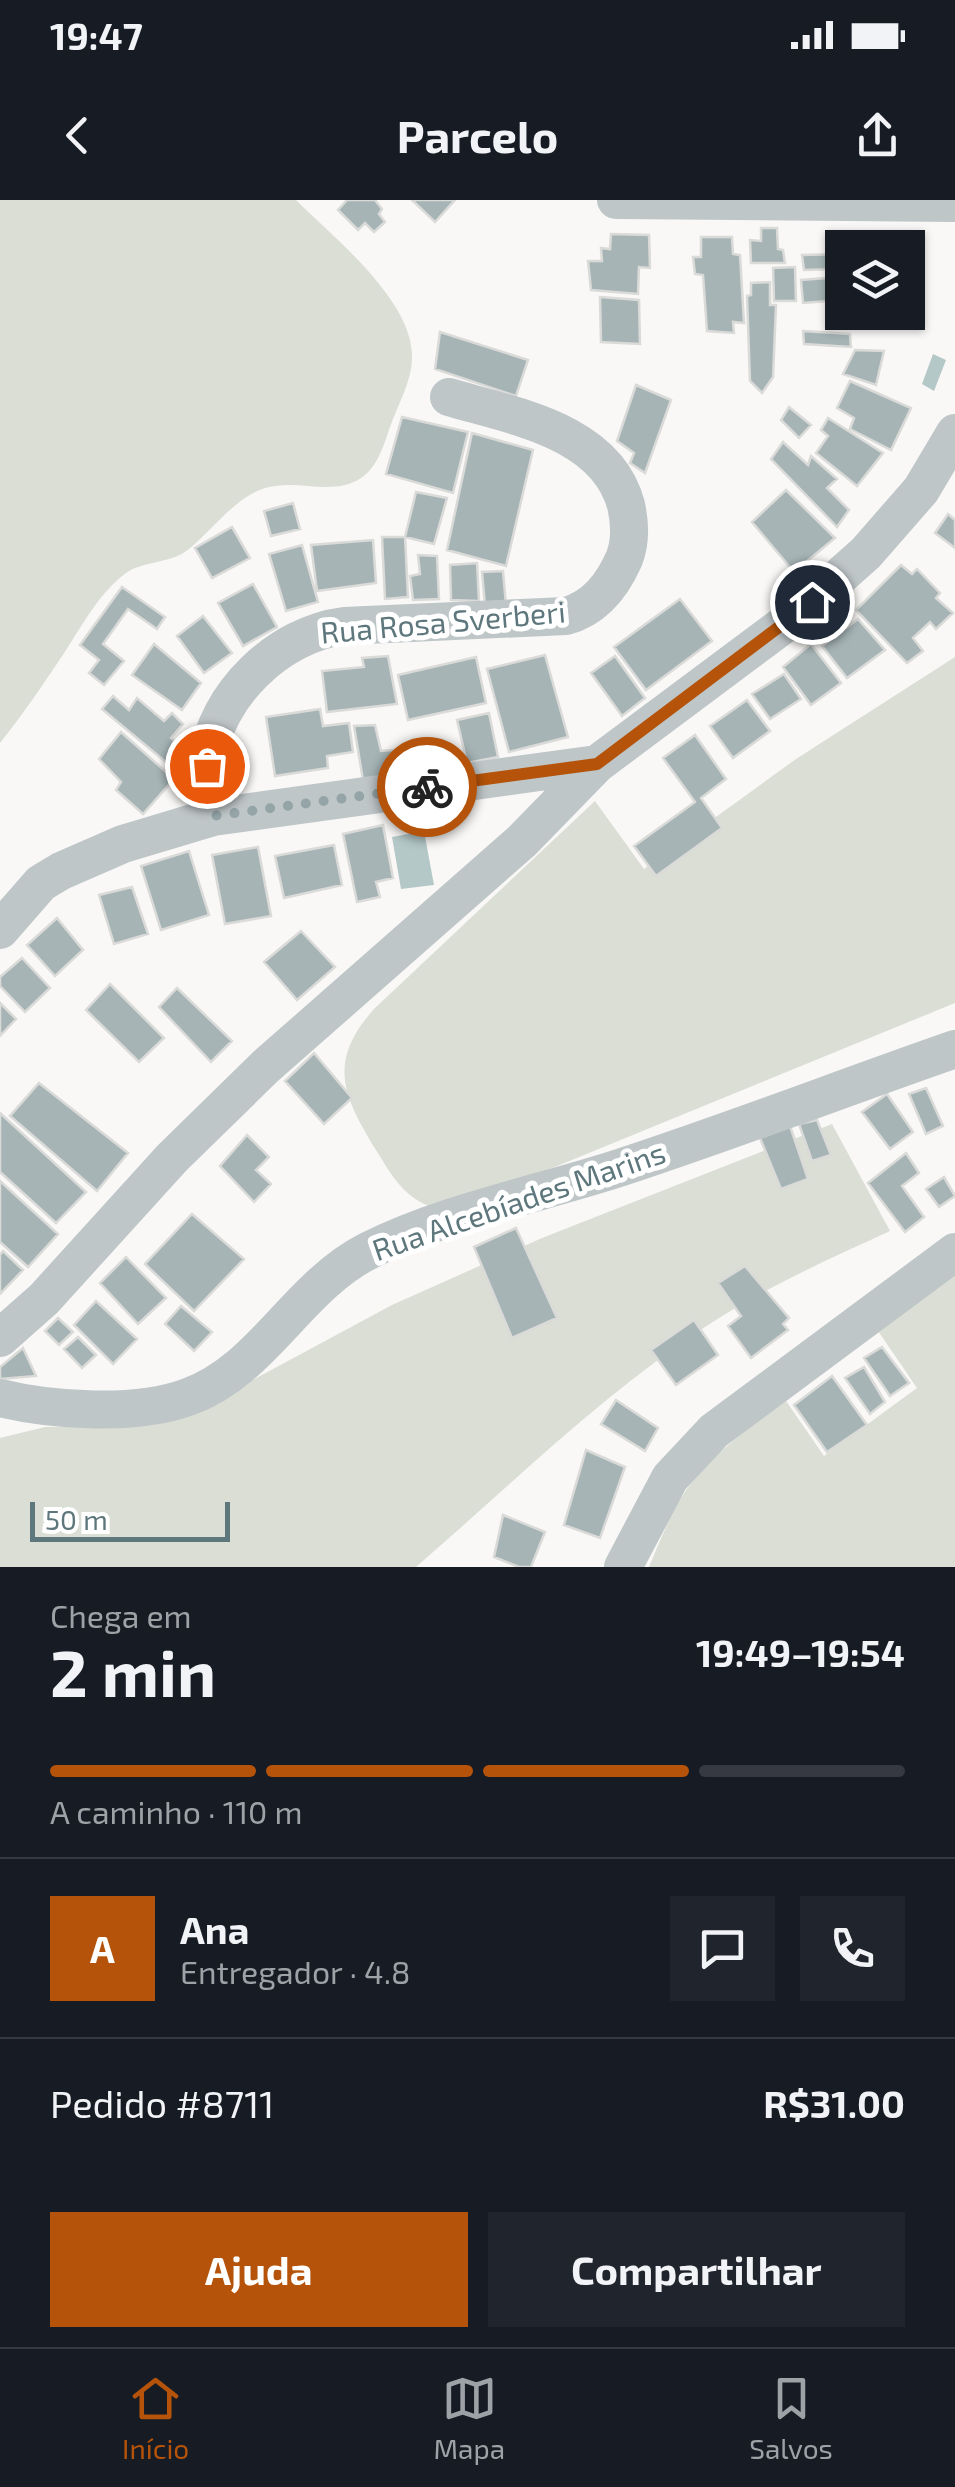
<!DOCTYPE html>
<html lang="pt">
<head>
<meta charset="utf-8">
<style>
  body { margin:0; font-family:"Exo 2",sans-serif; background:#20242c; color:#f1f3f6; height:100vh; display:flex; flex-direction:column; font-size:38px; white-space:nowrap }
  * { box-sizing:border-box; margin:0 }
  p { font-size:32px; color:#9ea1a6 }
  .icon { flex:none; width:55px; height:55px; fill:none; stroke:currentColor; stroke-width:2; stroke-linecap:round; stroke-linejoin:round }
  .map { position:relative; height:1367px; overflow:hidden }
  .drawer { display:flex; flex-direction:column; background:#171b24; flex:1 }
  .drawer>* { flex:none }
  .tools { position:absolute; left:825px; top:30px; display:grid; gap:20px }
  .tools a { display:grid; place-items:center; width:100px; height:100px; border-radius:0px; background:#171b24; box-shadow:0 2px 8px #0004; font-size:50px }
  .scale { position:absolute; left:30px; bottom:25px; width:200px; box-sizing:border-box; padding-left:10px; border:5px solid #5e777c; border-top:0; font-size:28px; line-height:35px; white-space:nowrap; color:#5e777c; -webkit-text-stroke:8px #fff; paint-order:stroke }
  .pin { position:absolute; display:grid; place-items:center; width:85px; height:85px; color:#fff; margin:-42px; border:5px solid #fff; border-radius:50%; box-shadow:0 2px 10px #0007 }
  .courier { position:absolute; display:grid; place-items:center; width:100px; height:100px; margin:-50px; border:8px solid #b45309; border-radius:50%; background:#fff; color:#222; box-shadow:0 2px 12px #0007 }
  .summary em { font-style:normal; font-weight:700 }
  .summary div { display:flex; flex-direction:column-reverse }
  .summary { display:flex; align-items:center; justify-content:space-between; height:170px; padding:0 50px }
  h1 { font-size:65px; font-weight:700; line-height:75px }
  .bar { display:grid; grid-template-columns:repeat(4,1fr); gap:15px 10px; align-content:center; height:120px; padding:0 50px }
  .bar i { height:12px; border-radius:8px; background:#363941 }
  .bar .selected { background:#b45309 }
  .bar p { grid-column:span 4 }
  .line { display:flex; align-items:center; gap:25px; padding:0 50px; border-top:2px solid #363941 }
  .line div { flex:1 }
  .round { display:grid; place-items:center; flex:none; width:105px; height:105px; border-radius:0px; background:#20242c }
  .button { display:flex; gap:20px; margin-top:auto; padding:20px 50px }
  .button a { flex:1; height:115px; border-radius:0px; background:#b45309; color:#fff; font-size:40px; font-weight:700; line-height:115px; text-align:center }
  .button a+a { background:#20242c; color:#f1f3f6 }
  .status { display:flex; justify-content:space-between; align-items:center; height:70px; padding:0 50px; background:#171b24; direction:ltr }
  .status svg { height:28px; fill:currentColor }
  header { display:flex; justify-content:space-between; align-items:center; height:130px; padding:0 50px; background:#171b24; font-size:45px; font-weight:700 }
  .menu { display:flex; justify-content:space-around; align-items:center; height:140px; border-top:2px solid #363941; background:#171b24; font-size:28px; color:#9ea1a6 }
  .menu a { display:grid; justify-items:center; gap:5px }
  .menu .selected { color:#b45309 }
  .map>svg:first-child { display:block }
  .green { fill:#daded5 }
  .water { fill:#b5c8c8 }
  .building { fill:#a6b4b6; stroke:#dadad8; stroke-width:2.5 }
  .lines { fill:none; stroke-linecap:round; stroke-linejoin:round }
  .minor { stroke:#bfc6c8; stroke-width:38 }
  .done { stroke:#94a4a7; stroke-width:10; stroke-dasharray:0 18 }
  .route { stroke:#b45309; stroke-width:12 }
  .labels { text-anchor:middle; stroke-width:10; stroke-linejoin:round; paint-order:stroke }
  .street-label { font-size:30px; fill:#5e777c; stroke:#fff }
</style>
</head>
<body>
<div class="status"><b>19:47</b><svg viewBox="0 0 49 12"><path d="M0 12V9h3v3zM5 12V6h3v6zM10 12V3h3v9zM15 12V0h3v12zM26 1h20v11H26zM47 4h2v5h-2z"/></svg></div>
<header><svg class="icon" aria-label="back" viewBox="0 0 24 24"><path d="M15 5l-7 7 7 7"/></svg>Parcelo<svg class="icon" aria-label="share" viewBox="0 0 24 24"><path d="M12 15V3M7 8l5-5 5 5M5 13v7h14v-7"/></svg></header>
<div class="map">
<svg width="955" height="1367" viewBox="0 0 955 1367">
  <rect width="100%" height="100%" fill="#f9f8f6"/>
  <!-- green -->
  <path class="green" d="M0 0H296C333 37 410 98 412 154 413 177 401 199 393 219 385 239 380 266 361 278 333 297 297 278 265 288 236 297 212 330 189 349 171 364 145 360 126 373 100 392 83 424 66 450 45 482 24 513 0 543Z
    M955 457V803L545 971 429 1006C403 996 390 973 376 950 342 894 327 861 375 808L595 601 644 669 796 559Z
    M832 924 890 1031C827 1060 766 1087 708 1125 601 1195 512 1284 416 1367H0V1238L45 1227 98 1226 219 1198 392 1105 542 1038Z
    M955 1073V1367H649C657 1348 665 1328 674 1310 698 1264 745 1230 786 1201L824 1256 917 1188 876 1128Z"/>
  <!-- water -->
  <path class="water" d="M933 154 946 160 934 191 922 184Z
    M424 631 434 685 401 689 392 637Z"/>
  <!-- building -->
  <path class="building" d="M347 0H375L382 9 379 14 385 22 374 32 365 23 358 30 338 10Z
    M412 0H455L435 22Z
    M761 28H777L778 49 783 50 785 63H751L750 40 761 41Z
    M611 34 649 35 650 68 639 67 638 94 591 90 588 61H602L601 48 610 49Z
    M701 37H732L733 54 740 55 744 123 733 122 734 133 707 131 703 75 695 74 693 57H701Z
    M842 54V69L804 70 802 55Z
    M795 67 796 101H774L773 68Z
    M839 77 842 100 803 103 801 80Z
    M770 82V105H776L773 177 762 193 750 181 747 96 751 95V83Z
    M600 97 639 100 640 144 601 142Z
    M803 131 850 134 851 147 804 144Z
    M440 132 528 160 516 196 435 169Z
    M855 150 884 151 876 185 843 174Z
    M850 181 911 208 891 250 850 229 854 218 837 208Z
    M636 185 671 200 645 273 630 263 634 253 617 241Z
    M789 207 811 225 799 238 781 220Z
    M402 217 468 232 453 293 386 274Z
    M828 218 883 253 857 286 816 253 828 236 821 230Z
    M472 233 533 250 506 366 447 350Z
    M783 242 808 265 811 256 837 279 827 288 849 310 837 327 771 259Z
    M786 290 835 338 794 372 752 322Z
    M416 292 447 298 434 344 405 337Z
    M293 303 300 329 271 336 264 311Z
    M948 314 955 320V348L935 333Z
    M232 327 250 358 212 378 195 348Z
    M382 337H405L408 397 385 399Z
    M373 340 376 383 317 391 311 345Z
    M302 345 318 402 286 411 269 354Z
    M418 355 437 356 439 399 413 400 410 376 420 374Z
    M477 363 479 401 451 400 450 365Z
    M901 365 912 374 917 369 940 393 936 398 953 413 936 429 930 422 913 438 923 451 907 463 856 410Z
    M503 371 506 405H485L482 372Z
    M253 384 277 427 243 446 218 403Z
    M122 387 165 417 157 429 128 409 103 444 124 461 104 485 89 473 99 460 80 445Z
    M680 399 712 441 646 490 614 447Z
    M203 416 232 453 204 473 177 436Z
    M858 419 885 450 847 478 822 446Z
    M154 444 201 483 182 510 132 475Z
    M811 444 841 483 811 505 783 467Z
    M545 455 568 537 509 552 487 469Z
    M388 456 397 504 327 512 322 471 364 467 362 458Z
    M615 456 645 498 622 516 591 473Z
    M476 457 486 503 408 520 398 475Z
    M784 474 801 499 770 519 752 494Z
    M113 496 129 510 137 498 164 521 172 513 183 524 171 538 180 547 167 563 102 509Z
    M747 500 770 531 733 558 710 526Z
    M320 509 323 526 349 523 353 552 327 556 328 568 275 576 266 517Z
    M489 513 498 557 467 563 457 520Z
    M375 525 381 551 407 549 411 573 363 580 354 526Z
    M121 532 174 579 143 614 116 590 121 582 99 559Z
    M695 535 726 579 701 598 722 628 656 676 634 646 695 602 663 558Z
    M383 625 393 678 376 682 380 697 357 702 343 634Z
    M334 645 342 685 284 698 275 656Z
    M258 647 271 716 225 724 212 655Z
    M189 651 209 715 161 730 141 666Z
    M132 687 148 734 114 744 99 695Z
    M57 718 83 750 55 776 27 745Z
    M301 731 335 767 297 800 264 762Z
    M22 758 50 788 25 812 0 786V777Z
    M110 784 164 838 139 862 86 810Z
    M177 788 232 841 211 862 159 807Z
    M0 803 16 819 0 836Z
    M314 853 352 898 324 924 285 881Z
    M39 883 128 953 97 991 10 916Z
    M926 888 943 926 926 934 909 894Z
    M887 894 913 932 890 949 862 912Z
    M0 913 86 992 56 1023 0 972Z
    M817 920 831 955 812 961 799 924Z
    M790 926 808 979 781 989 760 938Z
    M247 935 269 957 256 970 271 984 254 1002 220 966Z
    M906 953 919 973 902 986 924 1017 905 1032 868 983Z
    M944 977 955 996 939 1007 926 989Z
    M0 981 58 1034 28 1067 0 1042Z
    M192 1014 244 1059 194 1111 145 1064Z
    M516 1028 557 1118 512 1138 474 1047Z
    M3 1051 23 1070 0 1094V1055Z
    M126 1057 166 1098 138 1124 100 1083Z
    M745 1066 789 1118 783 1124 788 1130 751 1158 728 1126 741 1116 718 1083Z
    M96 1101 137 1139 113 1164 74 1125Z
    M181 1106 212 1132 194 1151 165 1124Z
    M58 1118 73 1132 59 1145 45 1131Z
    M694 1120 718 1155 676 1185 651 1150Z
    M78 1137 96 1155 82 1168 64 1149Z
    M882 1147 909 1183 890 1196 864 1158Z
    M23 1148 36 1176 0 1179V1167Z
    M864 1167 885 1202 870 1214 845 1178Z
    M832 1176 867 1225 827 1252 794 1205Z
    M616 1200 658 1228 645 1251 601 1224Z
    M586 1250 625 1267 600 1338 564 1325Z
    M503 1315 545 1332 531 1367H519L494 1357Z"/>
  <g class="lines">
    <!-- minor -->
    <path class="minor" d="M616 0 955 3
      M213 617C210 599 205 580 207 562 215 495 279 434 344 426L566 416C595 408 612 386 624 359 631 342 630 323 626 305 606 230 512 216 449 197
      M0 730 41 683 61 671 123 644 213 617 597 564
      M0 1138 44 1099 172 958 265 867 522 641 597 564 794 417 866 353 921 290 955 233
      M0 1198C52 1211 137 1216 188 1197 263 1170 296 1088 368 1051 443 1013 539 994 619 968 732 931 843 888 955 849
      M623 1367 670 1278 714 1231 955 1052"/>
  </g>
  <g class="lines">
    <!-- done -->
    <path class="done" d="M207 566 213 616 427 587"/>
    <!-- route -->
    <path class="route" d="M427 587 597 564 812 402"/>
  </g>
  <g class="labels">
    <!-- street labels -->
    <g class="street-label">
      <text transform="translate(443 423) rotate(-5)" y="10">Rua Rosa Sverberi</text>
      <text transform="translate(519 1002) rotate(-19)" y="10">Rua Alcebíades Marins</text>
    </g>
  </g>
</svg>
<div class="tools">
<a><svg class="icon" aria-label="layers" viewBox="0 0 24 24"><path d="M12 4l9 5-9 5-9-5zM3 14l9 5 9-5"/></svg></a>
</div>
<div class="scale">50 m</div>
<div class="pin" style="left:207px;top:566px;background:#ea580c"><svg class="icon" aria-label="bag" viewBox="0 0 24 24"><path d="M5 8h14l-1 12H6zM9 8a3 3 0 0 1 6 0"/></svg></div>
<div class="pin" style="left:812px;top:402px;background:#1f2937"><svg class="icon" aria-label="home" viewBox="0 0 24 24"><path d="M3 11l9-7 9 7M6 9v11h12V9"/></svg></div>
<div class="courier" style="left:427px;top:587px"><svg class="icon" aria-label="bike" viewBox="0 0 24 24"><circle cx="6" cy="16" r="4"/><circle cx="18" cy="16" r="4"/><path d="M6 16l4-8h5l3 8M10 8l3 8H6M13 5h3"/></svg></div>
</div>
<section class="drawer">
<div class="summary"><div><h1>2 min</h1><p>Chega em</p></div><em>19:49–19:54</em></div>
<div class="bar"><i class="selected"></i><i class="selected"></i><i class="selected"></i><i></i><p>A caminho · 110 m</p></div>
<div class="line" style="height:180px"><b class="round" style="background:#b45309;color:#fff">A</b><div><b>Ana</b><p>Entregador · 4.8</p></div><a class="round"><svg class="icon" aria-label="chat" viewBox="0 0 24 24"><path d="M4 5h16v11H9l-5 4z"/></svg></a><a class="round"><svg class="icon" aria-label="phone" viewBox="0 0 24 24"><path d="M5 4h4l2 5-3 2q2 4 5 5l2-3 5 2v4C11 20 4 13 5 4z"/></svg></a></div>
<div class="line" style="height:130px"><div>Pedido #8711</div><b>R$31.00</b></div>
<div class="button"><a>Ajuda</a><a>Compartilhar</a></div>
</section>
<nav class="menu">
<a class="selected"><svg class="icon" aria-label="home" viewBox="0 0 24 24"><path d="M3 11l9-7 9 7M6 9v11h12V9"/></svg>Início</a>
<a><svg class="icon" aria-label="map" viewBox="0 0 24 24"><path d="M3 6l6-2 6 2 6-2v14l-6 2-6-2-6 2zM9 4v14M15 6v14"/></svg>Mapa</a>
<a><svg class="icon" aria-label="saved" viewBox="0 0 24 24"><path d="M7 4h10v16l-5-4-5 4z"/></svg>Salvos</a>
</nav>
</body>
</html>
